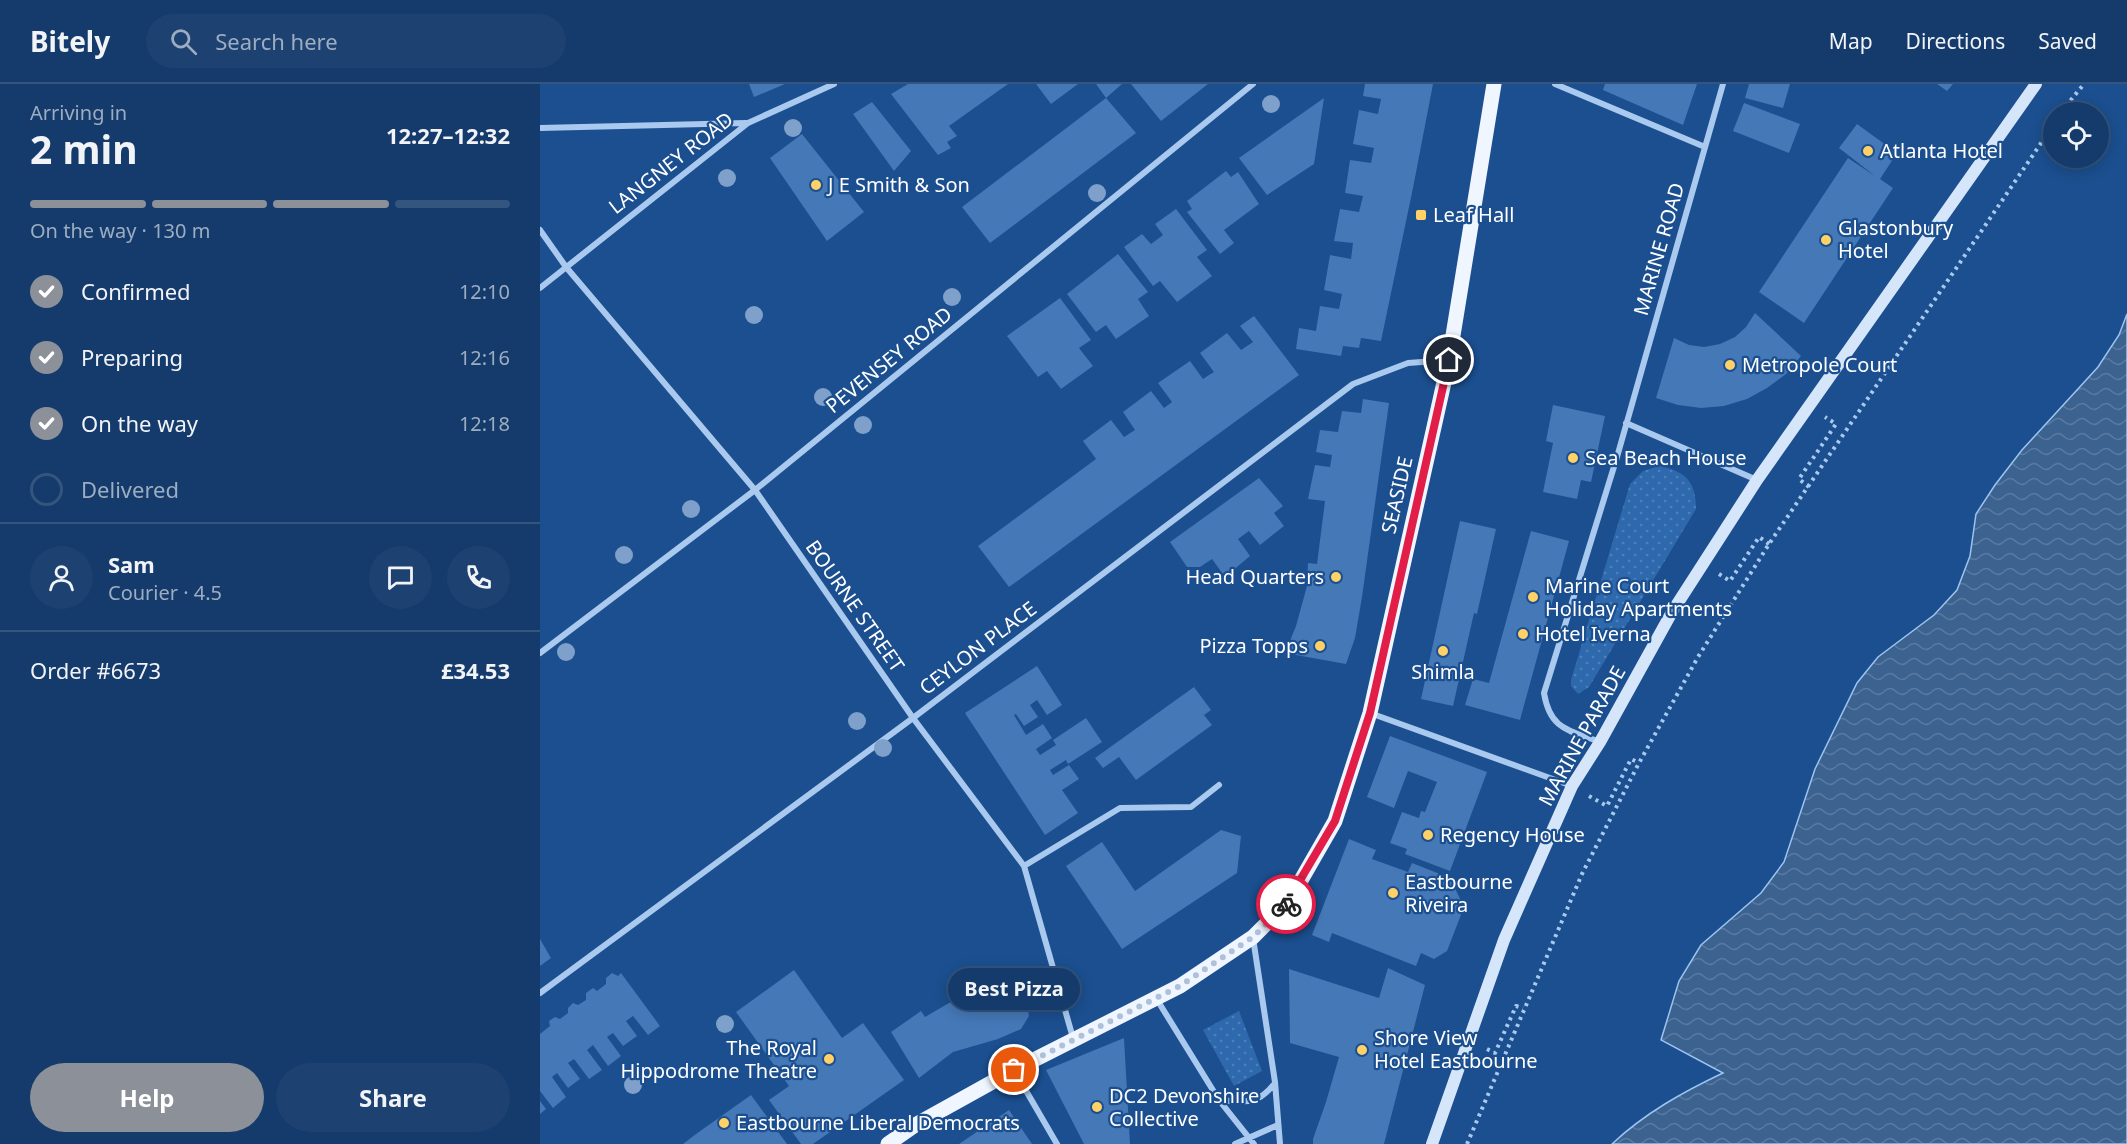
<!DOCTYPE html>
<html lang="en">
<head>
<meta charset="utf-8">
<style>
  body { margin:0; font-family:"Noto Sans",sans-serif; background:#1d4271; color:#f1f3f6; height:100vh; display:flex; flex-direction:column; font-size:22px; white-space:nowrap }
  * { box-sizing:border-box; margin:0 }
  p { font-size:20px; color:#9dadc1 }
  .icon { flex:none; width:33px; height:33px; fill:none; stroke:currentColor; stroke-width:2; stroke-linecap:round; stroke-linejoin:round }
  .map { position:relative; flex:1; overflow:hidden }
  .sheet { display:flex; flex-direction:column; background:#143b6b; width:540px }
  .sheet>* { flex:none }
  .buttons { position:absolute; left:1503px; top:18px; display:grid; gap:12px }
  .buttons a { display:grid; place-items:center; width:66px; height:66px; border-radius:50%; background:#143b6b; box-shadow:0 3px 15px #0003,0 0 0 2px #33557e; font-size:30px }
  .pin { position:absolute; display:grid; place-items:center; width:51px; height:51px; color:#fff; margin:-26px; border:3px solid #fff; border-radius:50%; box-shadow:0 2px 6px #0007 }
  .courier { position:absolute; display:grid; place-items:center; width:60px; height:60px; margin:-30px; border:4px solid #e11d48; border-radius:50%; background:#fff; color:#222; box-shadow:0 2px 8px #0007 }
  .bubble { position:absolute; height:42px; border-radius:21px; background:#143b6b; box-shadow:0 3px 15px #0003,0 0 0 2px #33557e; font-size:20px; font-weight:700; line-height:42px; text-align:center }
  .overview em { font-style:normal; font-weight:700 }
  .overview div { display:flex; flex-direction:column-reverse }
  .overview { display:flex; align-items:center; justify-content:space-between; height:102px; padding:0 30px }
  h1 { font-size:39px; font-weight:700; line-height:45px }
  .bar { display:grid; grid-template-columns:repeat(4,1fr); gap:9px 6px; align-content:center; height:72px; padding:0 30px }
  .bar i { height:8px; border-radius:4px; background:#33557e }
  .bar .selected { background:#8c9099 }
  .bar p { grid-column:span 4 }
  .line { display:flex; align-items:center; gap:15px; padding:0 30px; border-top:2px solid #33557e }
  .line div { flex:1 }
  .round { display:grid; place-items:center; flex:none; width:63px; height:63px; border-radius:32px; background:#1d4271 }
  ol { padding:0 30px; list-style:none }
  li { display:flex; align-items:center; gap:18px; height:66px }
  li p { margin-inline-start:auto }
  li .icon { padding:6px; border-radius:50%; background:#8c9099; color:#fff; stroke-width:4 }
  li:last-child { color:#9dadc1 }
  li i { width:33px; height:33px; border:3px solid #33557e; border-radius:50% }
  .cta { display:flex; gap:12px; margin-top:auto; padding:12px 30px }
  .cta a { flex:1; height:69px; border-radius:36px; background:#8c9099; color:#fff; font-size:24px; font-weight:700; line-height:69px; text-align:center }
  .cta a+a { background:#1d4271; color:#f1f3f6 }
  header { display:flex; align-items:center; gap:36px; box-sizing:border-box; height:84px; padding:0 30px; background:#143b6b; border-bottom:2px solid #33557e }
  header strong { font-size:28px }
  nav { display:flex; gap:33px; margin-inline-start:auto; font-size:21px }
  .search { width:420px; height:54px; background:#1d4271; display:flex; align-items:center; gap:15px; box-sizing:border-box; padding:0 21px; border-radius:33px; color:#9dadc1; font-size:22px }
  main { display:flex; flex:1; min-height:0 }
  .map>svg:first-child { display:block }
  .grass { fill:url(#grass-dots) }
  .water { fill:url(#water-waves); stroke:#9cc4f0; stroke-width:1.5 }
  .building { fill:#4478b7 }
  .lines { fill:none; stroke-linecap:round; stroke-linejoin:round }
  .path { stroke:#a9c9ee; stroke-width:4; stroke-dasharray:3 4.5; stroke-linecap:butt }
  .street { stroke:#a9c9ee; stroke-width:6 }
  .secondary { stroke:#d6e6fa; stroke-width:12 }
  .primary { stroke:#f0f6ff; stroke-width:15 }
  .tree { fill:#7ea0ca }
  .done { stroke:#afc1d8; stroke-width:6; stroke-dasharray:0 10.8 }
  .route { stroke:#e11d48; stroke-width:8 }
  .poi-dot { fill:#ffd166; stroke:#1b4f8f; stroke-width:2 }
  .labels { text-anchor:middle; stroke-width:4.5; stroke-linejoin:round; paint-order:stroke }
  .poi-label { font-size:20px; fill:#fff; stroke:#1b4f8f; text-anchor:start }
  .street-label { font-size:20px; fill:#fff; stroke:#1b4f8f }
</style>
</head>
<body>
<header>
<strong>Bitely</strong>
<div class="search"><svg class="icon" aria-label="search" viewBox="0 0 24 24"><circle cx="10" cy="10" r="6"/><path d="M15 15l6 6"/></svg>Search here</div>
<nav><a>Map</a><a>Directions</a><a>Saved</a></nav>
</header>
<main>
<section class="sheet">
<div class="overview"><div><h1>2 min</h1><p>Arriving in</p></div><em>12:27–12:32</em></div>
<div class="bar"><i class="selected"></i><i class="selected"></i><i class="selected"></i><i></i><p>On the way · 130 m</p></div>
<ol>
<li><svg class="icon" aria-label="check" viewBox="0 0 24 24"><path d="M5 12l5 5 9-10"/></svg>Confirmed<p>12:10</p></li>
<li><svg class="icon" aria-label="check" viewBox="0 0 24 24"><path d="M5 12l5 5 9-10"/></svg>Preparing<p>12:16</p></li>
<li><svg class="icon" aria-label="check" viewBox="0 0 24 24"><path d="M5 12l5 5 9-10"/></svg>On the way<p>12:18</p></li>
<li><i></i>Delivered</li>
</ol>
<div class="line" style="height:108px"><a class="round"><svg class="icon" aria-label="person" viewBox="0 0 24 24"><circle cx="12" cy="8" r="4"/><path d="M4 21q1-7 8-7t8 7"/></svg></a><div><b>Sam</b><p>Courier · 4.5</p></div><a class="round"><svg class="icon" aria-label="chat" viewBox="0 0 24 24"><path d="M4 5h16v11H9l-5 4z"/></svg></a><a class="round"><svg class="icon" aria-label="phone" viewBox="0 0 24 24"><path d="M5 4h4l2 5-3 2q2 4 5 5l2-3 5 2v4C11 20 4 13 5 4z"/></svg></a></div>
<div class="line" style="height:78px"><div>Order #6673</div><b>£34.53</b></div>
<div class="cta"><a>Help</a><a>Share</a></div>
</section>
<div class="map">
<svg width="1587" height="1060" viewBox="0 0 1587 1060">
  <defs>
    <pattern id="grass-dots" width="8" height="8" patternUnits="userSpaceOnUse" patternTransform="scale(1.5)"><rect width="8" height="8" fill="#2e69ad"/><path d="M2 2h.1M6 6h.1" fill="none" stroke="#4d80b9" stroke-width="1.8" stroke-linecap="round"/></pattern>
    <pattern id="water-waves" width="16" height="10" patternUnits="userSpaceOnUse" patternTransform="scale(1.5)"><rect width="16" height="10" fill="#3c6290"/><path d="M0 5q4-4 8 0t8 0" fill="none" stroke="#597aa1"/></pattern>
  </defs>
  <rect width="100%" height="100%" fill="#1b4f8f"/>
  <!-- grass -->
  <path class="grass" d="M1119 382C1146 387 1156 398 1156 425L1049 603 1038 610 1031 602V596L1090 400 1103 387Z
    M699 927 722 987 694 1002 663 946Z"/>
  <!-- water -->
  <path class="water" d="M1587 230V1060H1072C1105 1029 1143 1008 1183 989L1121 956 1139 897 1161 861 1221 809 1244 778 1275 685 1317 599 1338 573 1394 531 1417 506 1430 472 1436 430 1455 401 1482 366 1558 283 1579 251Z"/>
  <!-- building -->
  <path class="building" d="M209 0H245L214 13Z
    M368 0H468L409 42 417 52 407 58 411 64 398 71 351 10Z
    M496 0H538L511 20Z
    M556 0H582L566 14Z
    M591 0H668L621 37Z
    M825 0H893L873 104 841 257 821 254 819 264 803 262 801 272 756 265 759 244 776 247 780 222 799 225 802 210 784 206 790 171 811 175 813 159 794 157 800 125 819 128 823 112 805 109 810 76 831 79 834 64 813 60 819 26 838 30 841 15 823 12Z
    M1065 0H1157L1143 41 1063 6Z
    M1209 0H1250L1243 24 1205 14Z
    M1397 0H1413L1407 7Z
    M566 14 596 49 450 159 422 123Z
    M784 14 774 80 727 111 699 74Z
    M332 18 371 67 354 87 313 30Z
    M1204 19 1260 40 1249 69 1193 47Z
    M1317 40 1357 69 1340 95 1353 104 1264 239 1219 208 1308 74 1335 92 1299 64Z
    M262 50 324 128 287 157 230 74Z
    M686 87 691 93 698 88 719 120 684 146 694 159 680 170 647 128 652 125 647 117Z
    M636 125 667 166 657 173 672 192 637 218 620 197 613 202 584 163 602 150 611 160 623 151 615 140Z
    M578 170 608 208 598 215 609 232 576 255 566 241 556 248 527 210Z
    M520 214 551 256 539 264 553 282 521 305 507 287 498 293 467 252Z
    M1215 229 1261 272 1246 290 1227 304 1207 315 1184 322 1161 324 1138 321 1116 314 1134 254 1149 261 1164 263 1180 260 1195 253 1206 243Z
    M714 232 759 291 469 503 438 462 556 375 543 357 571 336 584 353 595 346 583 328 611 307 624 324 632 318 618 299 650 277 663 295 669 291 674 288 660 269 687 249 701 266 713 258 700 242Z
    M823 315 849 319 822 513 815 554 806 580 745 569 756 542 767 502 768 479 777 480 785 417 768 415 775 381 790 383 792 371 776 368 780 346 798 348 802 327 821 329Z
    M1013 321 1065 332 1051 398 1041 396 1037 415 1003 408 1013 359 1006 357Z
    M719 394 743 422 734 429 744 442 720 461 709 447 698 455 710 472 685 493 672 475 660 483H647L630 458Z
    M920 437 956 445 937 530 934 529 913 622 881 615Z
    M991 447 1029 457 980 636 925 621 933 595 949 599Z
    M497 582 522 621 507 631 497 616 490 621 498 633 484 642 476 630 474 631 486 651 503 640 512 654 496 665 500 671 516 661 513 656 546 634 562 658 528 680 526 676 510 686 513 691 529 681 539 695 522 706 538 729 505 751 425 629Z
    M654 603 671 626 664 631 672 641 596 696 579 673 563 684 555 674Z
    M850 652 947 688 910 787 865 770 867 765 850 759 862 728 879 734 881 727 885 728 897 698 868 687 854 724 827 713Z
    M681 746 701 752 697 789 582 865 526 782 562 758 595 807Z
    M809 755 836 766 832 775 868 788 872 779 910 794 924 823 907 867 894 875 881 869 876 882 792 849 789 858 772 851Z
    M0 855 11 874 0 882Z
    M848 884 885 901 844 1060H773V1055L786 1018 799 973 750 959 749 885 839 914Z
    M254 886 302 954 323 939 364 996 273 1060H261L229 1016 249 1002 196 928Z
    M72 889 78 892 81 889 120 942 108 951 93 932 86 937 97 952 83 962 73 949 67 953 81 972 68 982 53 961 47 966 62 986 49 995 34 975 28 979 40 995 28 1004 17 989 12 993 26 1013 13 1024 0 1007V950L10 942 9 937 15 933 20 935 28 929V924L33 919 38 921 46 916V909L53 904 57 907 66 900V894Z
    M483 893 489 932 481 945 458 955 413 968 379 994 351 948 381 927 385 933 409 919Z
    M584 954 590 1060H544L506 986Z
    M211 1011 247 1060H143L156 1050Z
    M0 1017 6 1025 0 1030Z
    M469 1026 492 1060H419Z"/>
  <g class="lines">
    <!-- path -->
    <path class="path" d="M1521 28 1544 0
      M1269 403 1259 395 1296 340 1285 333
      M1179 490 1190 497 1219 453 1229 460
      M1049 712 1067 722 1091 675 1099 679
      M947 965 955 969 976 922 983 924
      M927 1060 1042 790 1099 679 1158 573 1229 460 1514 40"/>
    <!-- street -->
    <path class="street" d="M1015 0 1165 63
      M0 44 206 39
      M0 146 26 183 215 406 373 634 484 782 533 954
      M0 204 208 39 294 0
      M1086 339 1217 396
      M0 569 215 406 713 0
      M830 629 1032 702
      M1060 658C1029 646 1010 646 1004 609L1077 373 1183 0
      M484 782 580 724 651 723 679 701
      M713 854 735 998 740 1060
      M0 909 373 634 813 300 868 279 909 276
      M616 914 679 1016 714 1060
      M474 986 517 1060
      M679 1016C706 1018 717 1022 735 999
      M695 1060 738 1041"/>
    <!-- secondary -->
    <path class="secondary" d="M892 1060 964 856 1032 702 1060 658 1132 528 1217 396 1496 0"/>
    <!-- primary -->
    <path class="primary" d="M348 1060 375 1041 474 986 640 902 713 853 749 817 795 737 830 629 909 276 954 0"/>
  </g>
  <!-- trees -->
  <g class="tree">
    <circle cx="731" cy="20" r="9"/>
    <circle cx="253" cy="44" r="9"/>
    <circle cx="187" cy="94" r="9"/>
    <circle cx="557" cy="109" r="9"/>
    <circle cx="412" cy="213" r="9"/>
    <circle cx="214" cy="231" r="9"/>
    <circle cx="283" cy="313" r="9"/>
    <circle cx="323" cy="341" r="9"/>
    <circle cx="151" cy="425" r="9"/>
    <circle cx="84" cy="471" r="9"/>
    <circle cx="26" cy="568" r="9"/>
    <circle cx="317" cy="637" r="9"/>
    <circle cx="343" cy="664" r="9"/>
    <circle cx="185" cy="940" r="9"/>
    <circle cx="93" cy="1001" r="9"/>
  </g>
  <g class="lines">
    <!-- done -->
    <path class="done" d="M474 986 640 902 713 853 746 820"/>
    <!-- route -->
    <path class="route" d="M746 820 795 737 830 629 909 276"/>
  </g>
  <!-- markers -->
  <g class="poi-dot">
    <circle cx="1328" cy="67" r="6"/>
    <circle cx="276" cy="101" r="6"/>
    <rect x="875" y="125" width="12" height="12" rx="3"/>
    <circle cx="1286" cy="156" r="6"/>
    <circle cx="1190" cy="281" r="6"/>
    <circle cx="1033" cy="374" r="6"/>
    <circle cx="796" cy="493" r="6"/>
    <circle cx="993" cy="513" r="6"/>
    <circle cx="983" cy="550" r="6"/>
    <circle cx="780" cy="562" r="6"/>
    <circle cx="903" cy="567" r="6"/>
    <circle cx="888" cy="751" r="6"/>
    <circle cx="853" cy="809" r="6"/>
    <circle cx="822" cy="966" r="6"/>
    <circle cx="289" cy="975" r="6"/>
    <circle cx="557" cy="1023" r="6"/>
    <circle cx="184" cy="1039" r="6"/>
  </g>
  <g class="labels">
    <!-- poi labels -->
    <g class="poi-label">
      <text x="1340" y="74">Atlanta Hotel</text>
      <text x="288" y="108">J E Smith &amp; Son</text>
      <text x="893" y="138">Leaf Hall</text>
      <text x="1298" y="151">Glastonbury<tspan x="1298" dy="23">Hotel</tspan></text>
      <text x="1202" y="288">Metropole Court</text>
      <text x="1045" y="381">Sea Beach House</text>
      <text x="784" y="500" text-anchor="end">Head Quarters</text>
      <text x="1005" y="509">Marine Court<tspan x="1005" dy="23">Holiday Apartments</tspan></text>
      <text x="995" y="557">Hotel Iverna</text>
      <text x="768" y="569" text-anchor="end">Pizza Topps</text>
      <text x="903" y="595" text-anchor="middle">Shimla</text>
      <text x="900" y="758">Regency House</text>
      <text x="865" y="805">Eastbourne<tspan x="865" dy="23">Riveira</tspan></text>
      <text x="834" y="961">Shore View<tspan x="834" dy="23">Hotel Eastbourne</tspan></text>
      <text x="277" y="971" text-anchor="end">The Royal<tspan x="277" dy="23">Hippodrome Theatre</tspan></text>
      <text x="569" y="1019">DC2 Devonshire<tspan x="569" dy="23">Collective</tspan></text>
      <text x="196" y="1046">Eastbourne Liberal Democrats</text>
    </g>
    <!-- street labels -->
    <g class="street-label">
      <text transform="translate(131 79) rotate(-38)" y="7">LANGNEY ROAD</text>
      <text transform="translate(1119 165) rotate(-74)" y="7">MARINE ROAD</text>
      <text transform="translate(349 276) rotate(-39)" y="7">PEVENSEY ROAD</text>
      <text transform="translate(857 411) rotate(-77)" y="7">SEASIDE</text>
      <text transform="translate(315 522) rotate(55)" y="7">BOURNE STREET</text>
      <text transform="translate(438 564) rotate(-37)" y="7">CEYLON PLACE</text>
      <text transform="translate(1042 652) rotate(-61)" y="7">MARINE PARADE</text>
    </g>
  </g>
</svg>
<div class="buttons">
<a><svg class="icon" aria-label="locate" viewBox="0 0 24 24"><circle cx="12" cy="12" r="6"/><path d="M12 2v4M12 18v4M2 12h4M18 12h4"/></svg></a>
</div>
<div class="pin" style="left:474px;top:986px;background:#ea580c"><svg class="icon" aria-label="bag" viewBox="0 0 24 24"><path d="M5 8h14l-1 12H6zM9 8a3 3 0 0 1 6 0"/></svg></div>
<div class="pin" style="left:909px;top:276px;background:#1f2937"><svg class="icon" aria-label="home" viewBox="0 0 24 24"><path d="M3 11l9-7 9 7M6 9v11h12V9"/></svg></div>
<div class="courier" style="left:746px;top:820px"><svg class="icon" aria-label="bike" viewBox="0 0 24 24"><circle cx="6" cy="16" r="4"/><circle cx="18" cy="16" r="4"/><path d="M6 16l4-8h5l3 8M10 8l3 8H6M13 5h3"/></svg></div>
<div class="bubble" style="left:408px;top:884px;width:132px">Best Pizza</div>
</div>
</main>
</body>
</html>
